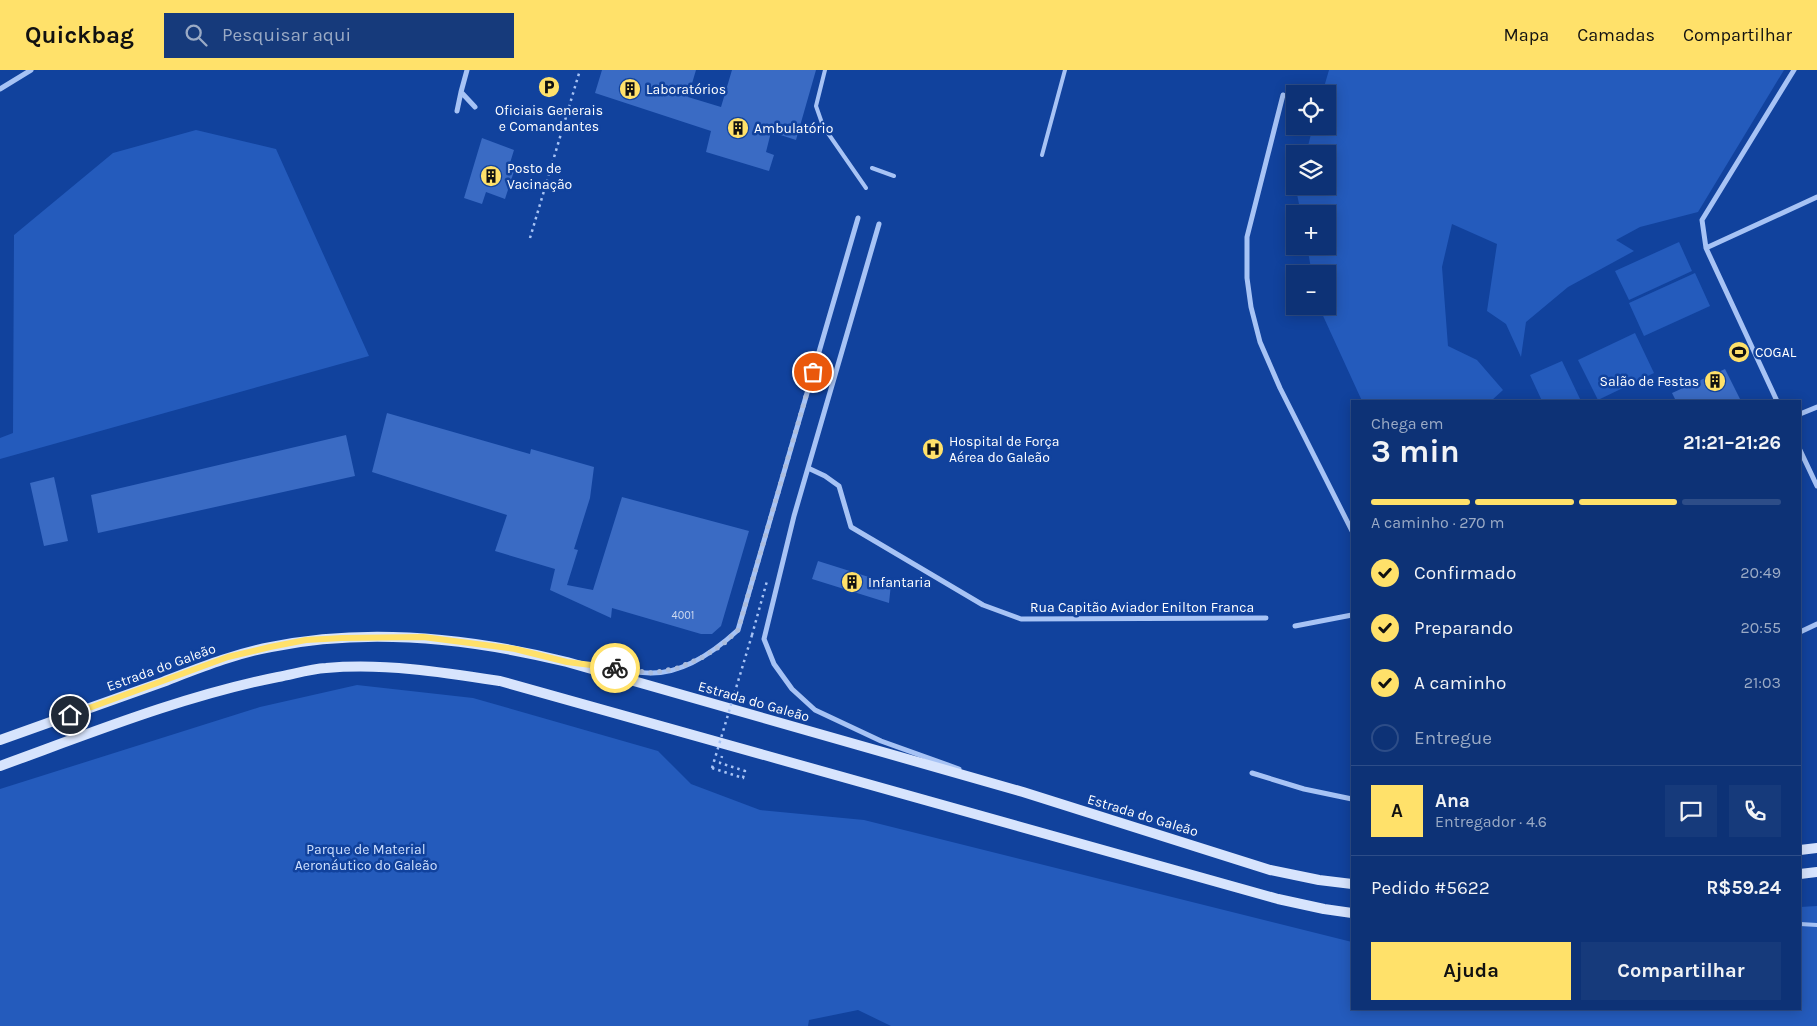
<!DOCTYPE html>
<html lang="pt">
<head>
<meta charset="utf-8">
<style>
  body { margin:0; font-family:Karla,sans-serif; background:#163a7b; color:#f1f3f6; height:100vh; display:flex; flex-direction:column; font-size:19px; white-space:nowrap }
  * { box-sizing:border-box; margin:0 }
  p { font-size:16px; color:#9aaac5 }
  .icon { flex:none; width:28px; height:28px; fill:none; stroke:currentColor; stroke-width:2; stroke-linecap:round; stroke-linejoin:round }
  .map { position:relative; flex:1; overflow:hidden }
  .drawer { position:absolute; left:1351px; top:330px; width:450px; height:610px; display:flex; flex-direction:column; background:#0d3276; border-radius:0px; box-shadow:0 2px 12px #0003,0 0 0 1px #2d4d88 }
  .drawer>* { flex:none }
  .fabs { position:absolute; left:1286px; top:15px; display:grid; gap:10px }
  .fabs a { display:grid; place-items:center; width:50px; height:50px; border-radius:0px; background:#0d3276; box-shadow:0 2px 12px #0003,0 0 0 1px #2d4d88; font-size:25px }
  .pin { position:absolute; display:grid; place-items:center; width:42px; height:42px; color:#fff; margin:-21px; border:2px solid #fff; border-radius:50%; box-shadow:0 1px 5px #0007 }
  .courier { position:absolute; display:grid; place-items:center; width:50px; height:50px; margin:-25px; border:4px solid #ffe16a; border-radius:50%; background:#fff; color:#222; box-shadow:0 1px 6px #0007 }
  .head em { font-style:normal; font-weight:700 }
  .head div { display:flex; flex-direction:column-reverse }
  .head { display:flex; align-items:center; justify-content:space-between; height:85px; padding:0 20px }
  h1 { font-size:32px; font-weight:700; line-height:38px }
  .bar { display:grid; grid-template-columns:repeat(4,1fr); gap:8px 5px; align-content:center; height:60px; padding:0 20px }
  .bar i { height:6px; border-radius:4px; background:#2d4d88 }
  .bar .current { background:#ffe16a }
  .bar p { grid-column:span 4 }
  .line { display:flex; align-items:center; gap:12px; padding:0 20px; border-top:1px solid #2d4d88 }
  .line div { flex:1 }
  .round { display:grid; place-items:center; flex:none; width:52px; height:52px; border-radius:0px; background:#163a7b }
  ol { padding:0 20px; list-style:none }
  li { display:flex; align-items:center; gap:15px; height:55px }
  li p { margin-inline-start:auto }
  li .icon { padding:5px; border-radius:50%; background:#ffe16a; color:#111; stroke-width:4 }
  li:last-child { color:#9aaac5 }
  li i { width:28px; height:28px; border:2px solid #2d4d88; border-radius:50% }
  .cta { display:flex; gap:10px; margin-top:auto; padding:10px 20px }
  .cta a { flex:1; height:58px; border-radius:0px; background:#ffe16a; color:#111; font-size:20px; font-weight:700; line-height:58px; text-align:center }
  .cta a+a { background:#163a7b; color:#f1f3f6 }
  header { display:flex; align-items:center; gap:30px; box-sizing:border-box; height:70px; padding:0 25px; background:#ffe16a; color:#111 }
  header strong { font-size:24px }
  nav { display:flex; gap:28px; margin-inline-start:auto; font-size:18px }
  .search { width:350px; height:45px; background:#163a7b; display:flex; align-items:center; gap:12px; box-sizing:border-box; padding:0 18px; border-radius:0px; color:#9aaac5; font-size:19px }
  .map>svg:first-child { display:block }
  .green { fill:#245bbc }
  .building { fill:#3a6bc4 }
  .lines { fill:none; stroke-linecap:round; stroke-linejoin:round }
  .path { stroke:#a7c3f5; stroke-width:2.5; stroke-dasharray:2.5 4; stroke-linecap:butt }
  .service { stroke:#a7c3f5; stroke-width:4 }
  .minor { stroke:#a7c3f5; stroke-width:5 }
  .secondary { stroke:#d7e4fd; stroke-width:10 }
  .path-bridge { stroke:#a7c3f5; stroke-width:2.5; stroke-dasharray:2.5 4; stroke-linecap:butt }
  .done { stroke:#acbddd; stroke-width:5; stroke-dasharray:0 9 }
  .route { stroke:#ffe16a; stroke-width:6 }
  .labels { text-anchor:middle; stroke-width:5; stroke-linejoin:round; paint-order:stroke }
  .number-label { font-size:11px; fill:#cedaf0 }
  .poi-label { font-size:14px; fill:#fff; stroke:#11429d; text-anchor:start }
  .street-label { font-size:14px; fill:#fff; stroke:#11429d }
  .park-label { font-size:14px; fill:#cfe0fe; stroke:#11429d }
</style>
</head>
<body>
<header>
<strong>Quickbag</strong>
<div class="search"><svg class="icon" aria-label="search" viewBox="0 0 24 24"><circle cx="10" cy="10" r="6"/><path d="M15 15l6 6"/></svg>Pesquisar aqui</div>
<nav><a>Mapa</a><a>Camadas</a><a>Compartilhar</a></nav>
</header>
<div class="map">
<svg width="1817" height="956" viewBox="0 0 1817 956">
  <rect width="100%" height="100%" fill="#11429d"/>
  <!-- green -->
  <path class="green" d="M1329 0H1784L1698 142 1640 157 1616 170 1634 181 1568 217 1526 252 1521 287 1506 254 1487 241 1497 174 1452 154 1442 197 1448 276 1477 290 1503 320 1491 331H1362L1319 237 1328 236V204H1312L1307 176H1328V144H1301L1296 119 1297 116H1328V84H1306L1313 56H1328V24H1322Z
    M196 60 276 79 369 286 0 389V368L13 363 14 165 113 83Z
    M1679 172 1692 201 1629 230 1615 201Z
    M1695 203 1710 236 1644 266 1629 233Z
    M1635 263 1654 303 1598 330 1578 290Z
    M1562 291 1581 331H1542L1530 305Z
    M357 615 473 628 658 681 691 714 760 740 864 750 1352 872V939H1800V837L1817 836V956H891L858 940 809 950 808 956H0V719L260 637Z"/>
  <!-- building -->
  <path class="building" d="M602 0H696L688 27 721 37 732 0H816L796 70 771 62 766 82 774 85 769 101 706 82 711 61 595 23Z
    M482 68 514 80 510 93 516 95 505 129 486 122 482 134 464 128Z
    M1725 299 1741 331H1676L1672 323Z
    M387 343 530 384 531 379 594 397 590 428 574 479 578 480 567 515 593 520 622 427 749 461 721 556 712 564H701L612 538 611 548 550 520 555 499 495 481 507 445 372 402Z
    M346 365 355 406 98 463 91 425Z
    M54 407 68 471 44 476 30 413Z
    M818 491 891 514 889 533 812 509Z"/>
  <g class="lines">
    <!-- path -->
    <path class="path" d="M530 168 580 0
      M752 565 767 511
      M712 698 743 708 745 701 720 693 722 686"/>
    <!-- service -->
    <path class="service" d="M825 0 816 36 823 56 866 118
      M1042 85 1065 0
      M872 98 894 106
      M1800 854 1817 855"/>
    <!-- minor -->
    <path class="minor" d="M0 19 31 0
      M461 22 467 0
      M1283 25 1247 167V208L1251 237 1260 272 1280 318 1352 461
      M457 41 461 22 475 37
      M879 154 794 446 764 569 774 594 792 619 815 640 881 671 959 699
      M1706 178 1817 127
      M1777 331 1706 178 1702 150 1794 0
      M1800 344 1817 337
      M1800 380 1817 416
      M808 398 825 406 839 416 851 457 983 535 1021 549 1266 548
      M1295 556 1352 545
      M1800 562 1817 554
      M593 595C612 598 632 603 650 603 683 604 715 581 738 560L858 148
      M1252 703 1304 719 1352 729"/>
    <!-- secondary -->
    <path class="secondary" d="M0 670C53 651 107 632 160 613 197 599 233 584 271 577 369 557 470 568 567 592L1023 722 1270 800 1319 810 1352 814
      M0 696C91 663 183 626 278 607 294 604 310 599 326 598 385 593 442 602 500 611L1278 829 1324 839 1352 843
      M1800 780 1817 778
      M1800 804 1817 802"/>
    <!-- path-bridge -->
    <path class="path-bridge" d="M712 698 752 565"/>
  </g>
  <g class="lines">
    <!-- done -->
    <path class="done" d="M615 598 652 603 677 598 701 588 722 575 738 560 813 302"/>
    <!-- route -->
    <path class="route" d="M70 645 228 587 270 577 306 570 342 568 423 567 515 579 567 592 615 598"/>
  </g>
  <!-- icons -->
  <defs>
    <g id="parking-disc" transform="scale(1.125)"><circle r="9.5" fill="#ffe16a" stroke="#11429d"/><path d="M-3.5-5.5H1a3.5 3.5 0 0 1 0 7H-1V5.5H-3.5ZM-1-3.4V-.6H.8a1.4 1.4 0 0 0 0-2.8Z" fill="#111"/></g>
    <g id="building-disc" transform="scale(1.125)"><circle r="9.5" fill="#ffe16a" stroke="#11429d"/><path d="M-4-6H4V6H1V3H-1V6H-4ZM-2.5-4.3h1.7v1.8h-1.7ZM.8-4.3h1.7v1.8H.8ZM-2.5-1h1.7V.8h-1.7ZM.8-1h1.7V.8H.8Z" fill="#111"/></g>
    <g id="stadium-disc" transform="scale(1.125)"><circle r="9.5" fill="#ffe16a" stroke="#11429d"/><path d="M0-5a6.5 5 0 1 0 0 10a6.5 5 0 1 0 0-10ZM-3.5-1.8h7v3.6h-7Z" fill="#111"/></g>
    <g id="hospital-disc" transform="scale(1.125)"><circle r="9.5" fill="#ffe16a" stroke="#11429d"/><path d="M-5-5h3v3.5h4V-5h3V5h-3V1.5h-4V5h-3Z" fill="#111"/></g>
  </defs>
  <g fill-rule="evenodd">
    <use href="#parking-disc" x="549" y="17"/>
    <use href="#building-disc" x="630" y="19"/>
    <use href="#building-disc" x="738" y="58"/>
    <use href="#building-disc" x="491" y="106"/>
    <use href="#stadium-disc" x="1739" y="282"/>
    <use href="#building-disc" x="1715" y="311"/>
    <use href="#hospital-disc" x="933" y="379"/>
    <use href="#building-disc" x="852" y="512"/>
  </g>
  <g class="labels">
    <!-- number labels -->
    <g class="number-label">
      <text x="683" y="549">4001</text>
    </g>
    <!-- poi labels -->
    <g class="poi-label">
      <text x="646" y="24">Laboratórios</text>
      <text x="549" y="45" text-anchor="middle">Oficiais Generais<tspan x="549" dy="16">e Comandantes</tspan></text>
      <text x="754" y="63">Ambulatório</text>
      <text x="507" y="103">Posto de<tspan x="507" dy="16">Vacinação</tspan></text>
      <text x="1755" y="287">COGAL</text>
      <text x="1699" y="316" text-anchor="end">Salão de Festas</text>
      <text x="949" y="376">Hospital de Força<tspan x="949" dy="16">Aérea do Galeão</tspan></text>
      <text x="868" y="517">Infantaria</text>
    </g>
    <!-- street labels -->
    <g class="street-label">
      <text x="1142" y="542">Rua Capitão Aviador Enilton Franca</text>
      <text transform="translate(161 597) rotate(-20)" y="5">Estrada do Galeão</text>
      <text transform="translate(754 631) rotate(16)" y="5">Estrada do Galeão</text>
      <text transform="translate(1143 745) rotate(17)" y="5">Estrada do Galeão</text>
    </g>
    <!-- park labels -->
    <g class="park-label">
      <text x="366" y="784">Parque de Material<tspan x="366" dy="16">Aeronáutico do Galeão</tspan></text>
    </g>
  </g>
</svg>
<div class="fabs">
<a><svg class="icon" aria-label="locate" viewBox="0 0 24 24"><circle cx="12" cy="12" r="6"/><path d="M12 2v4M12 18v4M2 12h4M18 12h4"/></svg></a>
<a><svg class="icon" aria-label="layers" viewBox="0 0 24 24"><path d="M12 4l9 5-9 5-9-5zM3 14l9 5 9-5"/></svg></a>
<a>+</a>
<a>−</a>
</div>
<div class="pin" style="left:813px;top:302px;background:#ea580c"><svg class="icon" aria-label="bag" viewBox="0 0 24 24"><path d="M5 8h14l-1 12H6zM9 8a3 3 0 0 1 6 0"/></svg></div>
<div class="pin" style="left:70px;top:645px;background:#1f2937"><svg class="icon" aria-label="home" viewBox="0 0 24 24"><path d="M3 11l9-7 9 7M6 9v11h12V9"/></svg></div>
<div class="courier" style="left:615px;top:598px"><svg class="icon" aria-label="bike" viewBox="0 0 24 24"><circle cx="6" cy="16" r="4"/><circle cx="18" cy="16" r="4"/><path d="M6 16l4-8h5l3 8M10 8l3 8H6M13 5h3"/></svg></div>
<section class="drawer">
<div class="head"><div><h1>3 min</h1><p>Chega em</p></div><em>21:21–21:26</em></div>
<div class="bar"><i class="current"></i><i class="current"></i><i class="current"></i><i></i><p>A caminho · 270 m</p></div>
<ol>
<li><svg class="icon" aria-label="check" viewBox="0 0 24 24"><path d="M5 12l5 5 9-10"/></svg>Confirmado<p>20:49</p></li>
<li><svg class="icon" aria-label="check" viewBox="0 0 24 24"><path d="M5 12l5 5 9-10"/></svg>Preparando<p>20:55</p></li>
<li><svg class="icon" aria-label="check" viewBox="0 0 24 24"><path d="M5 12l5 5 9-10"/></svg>A caminho<p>21:03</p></li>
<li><i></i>Entregue</li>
</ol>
<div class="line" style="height:90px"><b class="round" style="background:#ffe16a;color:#111">A</b><div><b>Ana</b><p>Entregador · 4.6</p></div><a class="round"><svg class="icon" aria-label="chat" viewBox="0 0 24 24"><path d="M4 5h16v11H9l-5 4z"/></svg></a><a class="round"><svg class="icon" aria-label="phone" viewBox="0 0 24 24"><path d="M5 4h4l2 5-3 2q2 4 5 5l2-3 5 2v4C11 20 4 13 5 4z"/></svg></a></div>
<div class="line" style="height:65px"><div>Pedido #5622</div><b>R$59.24</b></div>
<div class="cta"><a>Ajuda</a><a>Compartilhar</a></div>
</section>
</div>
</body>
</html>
